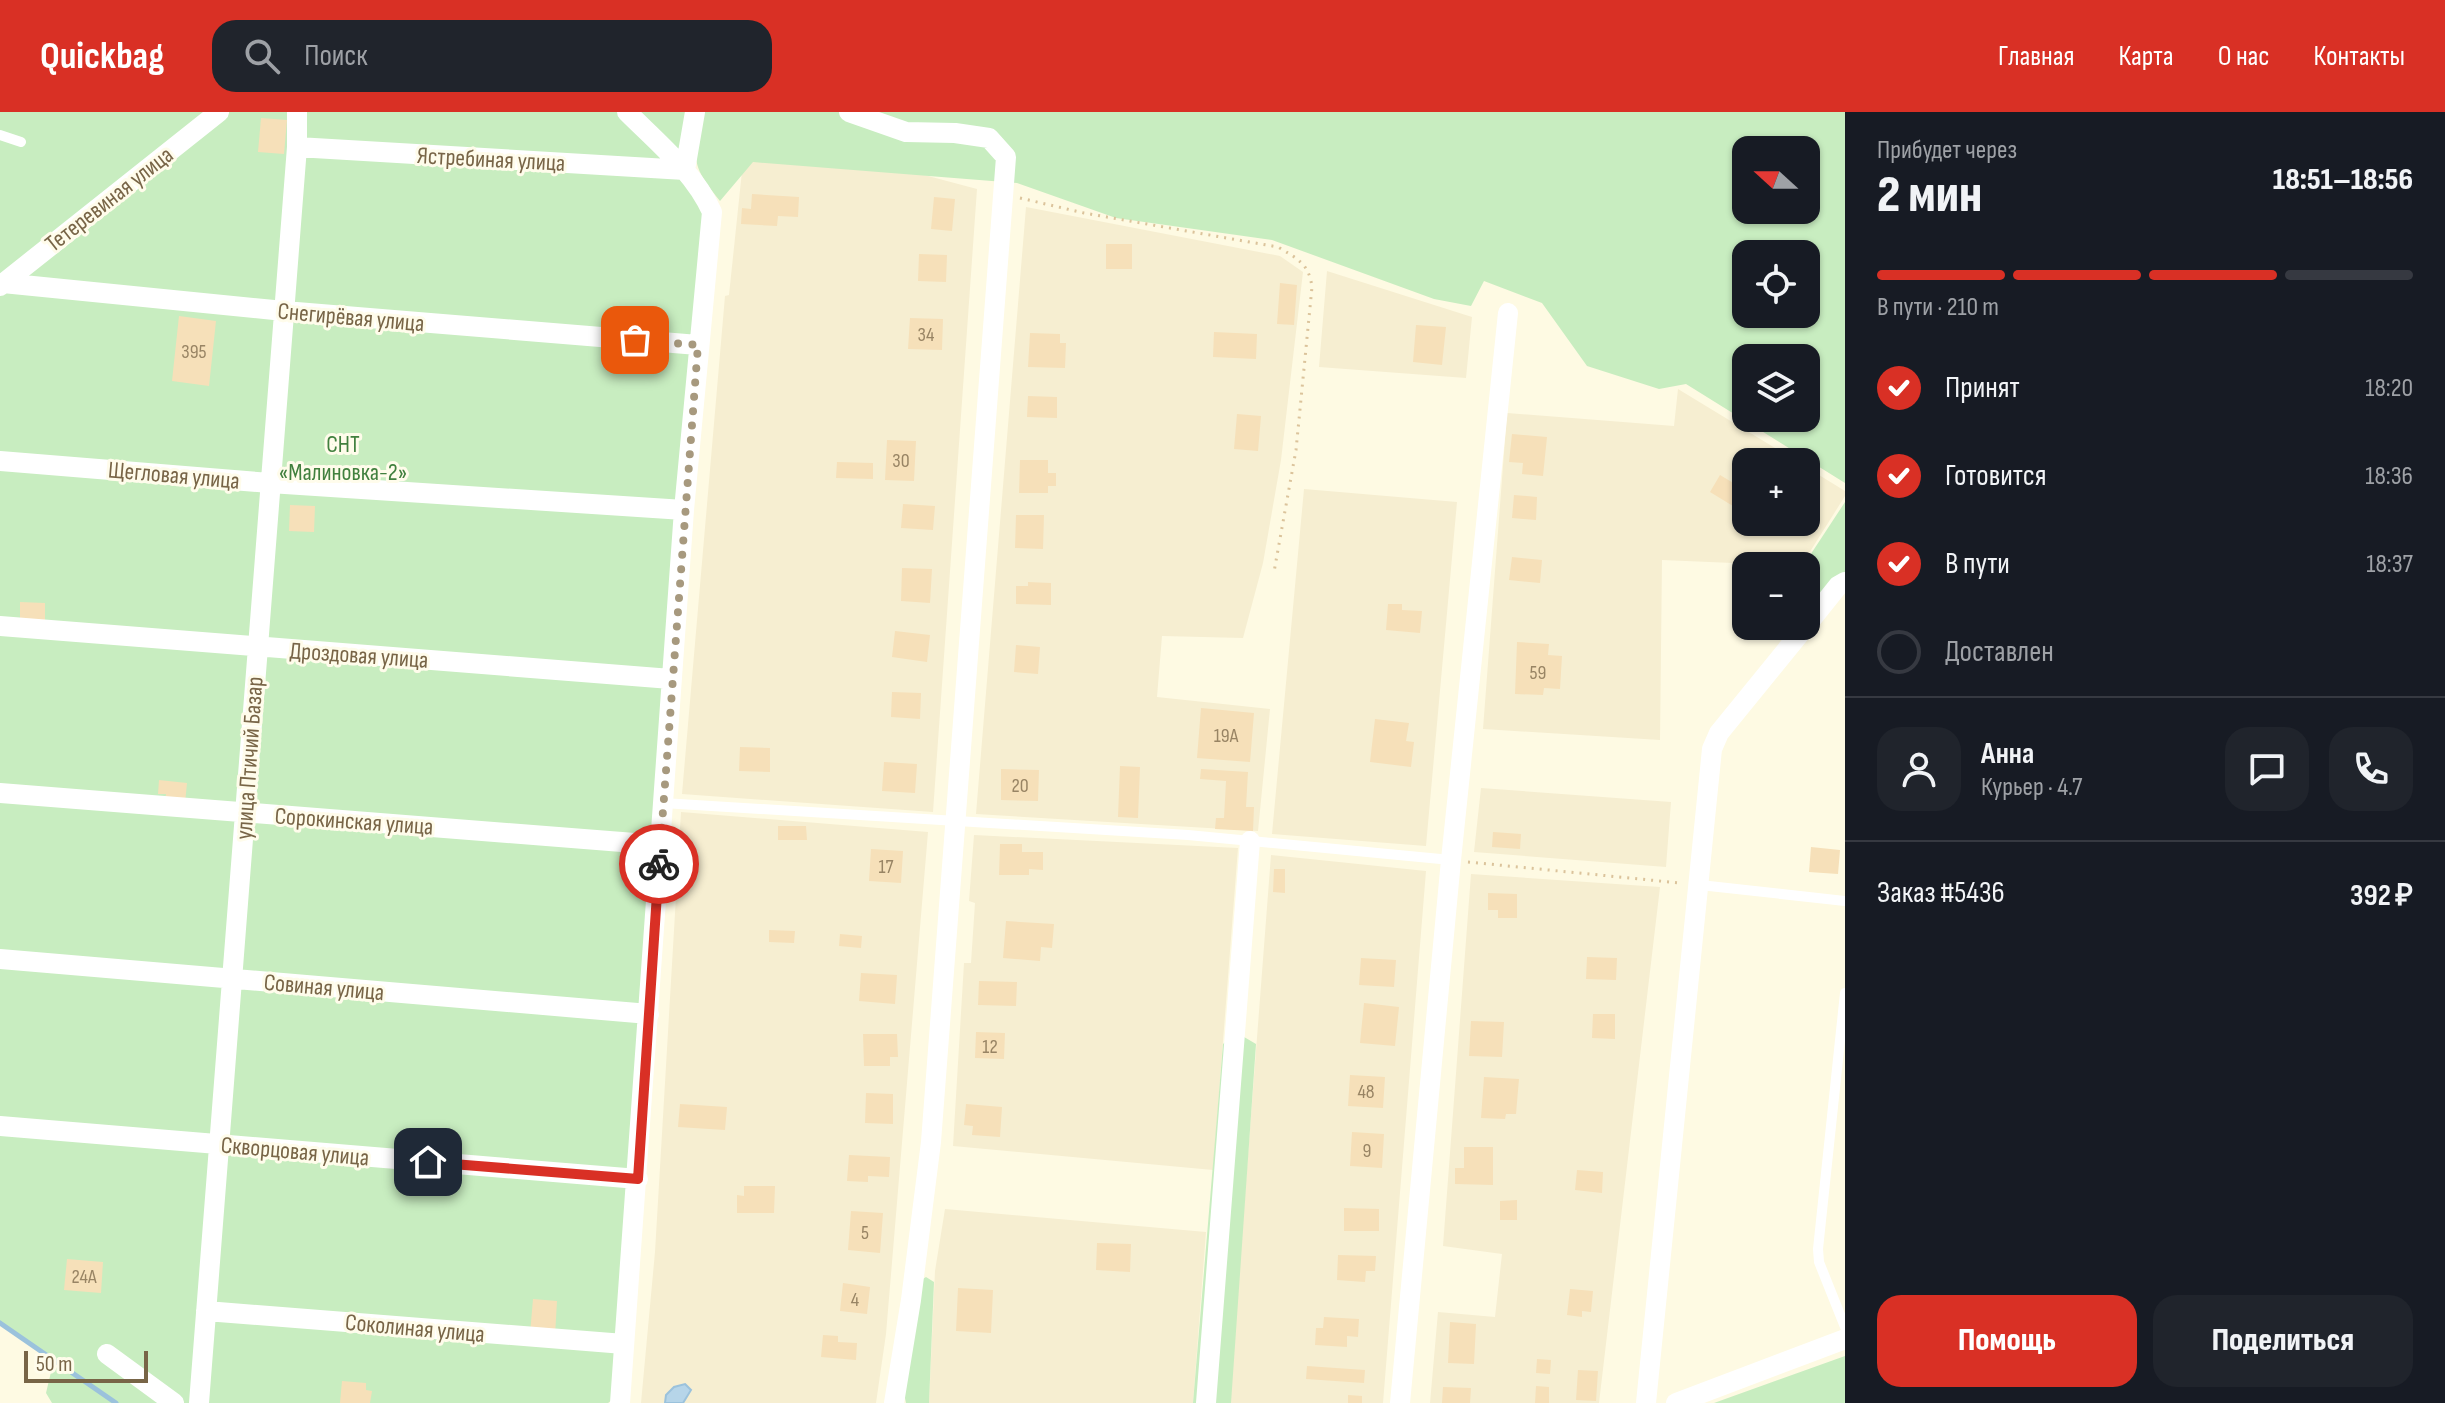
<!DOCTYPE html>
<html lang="ru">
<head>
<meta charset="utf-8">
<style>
  body { margin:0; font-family:"Sofia Sans Condensed",sans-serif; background:#20242c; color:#f1f3f6; height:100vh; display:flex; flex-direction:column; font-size:30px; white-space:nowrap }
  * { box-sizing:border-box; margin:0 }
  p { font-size:26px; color:#9ea1a6 }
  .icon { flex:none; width:44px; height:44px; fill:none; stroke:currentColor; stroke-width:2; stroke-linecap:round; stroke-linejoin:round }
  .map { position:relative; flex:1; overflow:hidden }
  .panel { display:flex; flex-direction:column; background:#171b24; width:600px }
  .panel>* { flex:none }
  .needle { width:52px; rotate:291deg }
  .controls { position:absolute; left:1732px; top:24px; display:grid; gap:16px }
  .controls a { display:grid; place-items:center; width:88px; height:88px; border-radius:16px; background:#171b24; box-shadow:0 2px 6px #0004; font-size:40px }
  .scale { position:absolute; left:24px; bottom:20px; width:124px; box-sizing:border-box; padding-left:8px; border:4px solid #786547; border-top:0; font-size:22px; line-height:28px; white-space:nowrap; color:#786547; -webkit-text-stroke:6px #fffceb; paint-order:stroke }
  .pin { position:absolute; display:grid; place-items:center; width:68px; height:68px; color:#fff; margin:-34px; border-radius:16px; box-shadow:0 4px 12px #0006 }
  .courier { position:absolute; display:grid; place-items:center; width:80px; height:80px; margin:-40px; border:6px solid #d93025; border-radius:50%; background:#fff; color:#222; box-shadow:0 2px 10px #0007 }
  .head em { font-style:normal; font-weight:800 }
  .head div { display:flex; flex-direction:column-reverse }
  .head { display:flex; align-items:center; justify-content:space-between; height:136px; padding:0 32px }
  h1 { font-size:52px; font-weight:800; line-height:60px }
  .bar { display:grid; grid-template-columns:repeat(4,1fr); gap:12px 8px; align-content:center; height:96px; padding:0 32px }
  .bar i { height:10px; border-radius:6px; background:#363941 }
  .bar .current { background:#d93025 }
  .bar p { grid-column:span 4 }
  .line { display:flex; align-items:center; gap:20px; padding:0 32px; border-top:2px solid #363941 }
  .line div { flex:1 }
  .round { display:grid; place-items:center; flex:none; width:84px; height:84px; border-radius:24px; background:#20242c }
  ol { padding:0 32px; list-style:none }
  li { display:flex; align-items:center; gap:24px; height:88px }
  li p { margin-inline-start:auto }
  li .icon { padding:8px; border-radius:50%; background:#d93025; color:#fff; stroke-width:4 }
  li:last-child { color:#9ea1a6 }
  li i { width:44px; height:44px; border:4px solid #363941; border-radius:50% }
  .cta { display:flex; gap:16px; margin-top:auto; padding:16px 32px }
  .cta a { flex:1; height:92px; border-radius:24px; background:#d93025; color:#fff; font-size:32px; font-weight:800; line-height:92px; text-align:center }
  .cta a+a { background:#20242c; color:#f1f3f6 }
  header { display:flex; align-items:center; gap:48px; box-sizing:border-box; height:112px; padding:0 40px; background:#d93025; color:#fff }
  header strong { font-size:38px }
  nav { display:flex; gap:44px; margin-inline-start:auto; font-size:28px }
  .search { width:560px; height:72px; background:#20242c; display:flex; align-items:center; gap:20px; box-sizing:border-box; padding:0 28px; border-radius:24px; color:#9ea1a6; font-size:30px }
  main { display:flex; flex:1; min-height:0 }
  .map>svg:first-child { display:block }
  .residential { fill:#f6eed1 }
  .green { fill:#c8edc0; fill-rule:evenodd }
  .water { fill:#b6d5e9; stroke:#9bc2dc; stroke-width:2 }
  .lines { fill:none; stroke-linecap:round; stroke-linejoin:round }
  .stream { stroke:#9bc2dc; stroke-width:5 }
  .building { fill:#f6e0b9 }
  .path { stroke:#dbc39b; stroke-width:3; stroke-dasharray:2 6; stroke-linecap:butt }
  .service { stroke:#fff; stroke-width:10 }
  .minor { stroke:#fff; stroke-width:20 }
  .done { stroke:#a7997e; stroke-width:8; stroke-dasharray:0 14.4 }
  .route { stroke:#d93025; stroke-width:10 }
  .labels { text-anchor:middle; stroke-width:6; stroke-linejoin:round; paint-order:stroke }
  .number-label { font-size:20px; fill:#988464 }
  .street-label { font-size:24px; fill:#786547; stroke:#fffceb }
  .park-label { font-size:24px; fill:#41803e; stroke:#fffceb }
</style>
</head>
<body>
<header>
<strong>Quickbag</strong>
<div class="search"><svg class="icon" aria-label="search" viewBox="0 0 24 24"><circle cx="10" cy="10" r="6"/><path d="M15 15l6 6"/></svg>Поиск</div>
<nav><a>Главная</a><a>Карта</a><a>О нас</a><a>Контакты</a></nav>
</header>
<main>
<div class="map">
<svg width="1845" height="1291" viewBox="0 0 1845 1291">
  <rect width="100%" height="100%" fill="#fefae3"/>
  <!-- residential -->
  <path class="residential" d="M748 2 868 48 977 77 933 700 682 682 725 184 729 183Z
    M1026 95 1280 144 1303 160 1281 348 1263 451 1243 526 1162 524 1157 585 1270 597 1258 719 976 702Z
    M1327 159 1472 205 1466 266 1319 255Z
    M1678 277 1798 350H1746V410H1806V355L1845 379V384L1801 454 1662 448 1660 628 1483 617 1507 301 1674 314Z
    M1304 377 1457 390 1426 734 1272 722Z
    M1481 676 1671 690 1666 755 1474 740Z
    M681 700 928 720 886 1222 876 1291H641L655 1140Z
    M974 723 1238 736 1213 1058 953 1034 964 851H971L975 791 969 789Z
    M1271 743 1426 759 1383 1291H1229Z
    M1471 762 1660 775 1599 1291H1430L1438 1200 1495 1205 1502 1142 1443 1134Z
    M945 1097 1206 1120 1193 1291H929L935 1159Z"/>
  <!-- green -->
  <path class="green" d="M0 0H627L705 85 620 1282 608 1291H52L46 1281 51 1260 60 1253 0 1211Z
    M632 0H688L681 49Z
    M701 0H1845V371L1686 272 1659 277 1587 254 1542 191 1484 169 1471 194 1434 187 1272 128 1116 106 1017 71 753 50 720 89C688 50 695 47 701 0ZM1746 38H1806V98H1746ZM1746 142H1806V202H1746ZM1746 246H1806V306H1746Z
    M1845 390V464L1806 493V454H1803Z
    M1239 922 1256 932 1231 1291H1193L1223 932 1231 925Z
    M926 1165 934 1170 929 1291H906L902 1272 918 1170Z
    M1845 1244V1291H1714Z"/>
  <!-- water -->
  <path class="water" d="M685 1272 691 1278 683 1291H665L666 1283 674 1275Z"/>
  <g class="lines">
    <!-- stream -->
    <path class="stream" d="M0 1211 116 1291"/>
  </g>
  <!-- building -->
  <path class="building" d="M261 6 287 8 284 42 258 40Z
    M752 82 799 85 798 105 778 104 777 114 741 112 742 96 751 97Z
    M934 85 955 87 952 119 931 117Z
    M1106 132H1132V157H1106Z
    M919 142 947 143 946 170 918 169Z
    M1280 171 1297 173 1294 213 1277 212Z
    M179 204 216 209 209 274 172 269Z
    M910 206 943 207 942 238 908 237Z
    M1416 213 1446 215 1442 253 1413 250Z
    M1214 220 1257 222 1256 247 1213 245Z
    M1030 221 1060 222V231H1066L1065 256 1028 255Z
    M1028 284 1057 285V306L1027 305Z
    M1237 302 1261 304 1258 339 1234 337Z
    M1512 322 1547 325 1543 364 1522 362 1523 351 1509 350Z
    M887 328 916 329 914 369 885 368Z
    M1020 348H1048V361H1056V374H1048V381H1019Z
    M837 350 873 351V367L836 366Z
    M1720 363 1740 375 1746 365V402L1710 380Z
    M1514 383 1537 385 1536 408 1512 406Z
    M903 392 935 394 933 418 901 416Z
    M290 393 315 394 314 420 289 419Z
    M1016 403H1044L1043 437 1015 436Z
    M1759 410H1779L1773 419Z
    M1512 445 1542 448 1540 471 1509 468Z
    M902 456 932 457 930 491 901 489Z
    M1028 470 1051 471V493L1016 492V474H1028Z
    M20 490 45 491V513H20Z
    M1388 492H1402V498L1422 499 1420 521 1386 518Z
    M895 519 930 523 927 550 892 545Z
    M1517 530 1549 532 1548 543 1562 544 1560 577 1544 576 1543 583 1515 582Z
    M1016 533 1040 535 1038 562 1014 560Z
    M892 580 921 581 920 607 891 605Z
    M1201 596 1254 601 1250 650 1197 646Z
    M1375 607 1409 611 1406 629 1414 630 1411 655 1370 650Z
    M740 635 770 636V660L739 659Z
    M884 650 917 652 915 681 882 679Z
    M1120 654 1140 655 1138 706 1118 705Z
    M1001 657 1039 658 1038 689 1001 688Z
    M1201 657 1248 660 1246 695H1254L1253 719 1215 717 1216 706H1224L1226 669 1200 667Z
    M159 668 187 671 185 691 165 689 166 682H158Z
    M778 714H806L807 728H778Z
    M1493 720 1521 722 1520 737 1492 735Z
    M1000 732H1022V740H1043V758L1029 757V763H999Z
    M1811 735 1840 738 1838 762 1809 760Z
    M871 737 903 739 901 771 869 769Z
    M1274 757H1285V781L1273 780Z
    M1488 781 1517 782V806H1498V798H1488Z
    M1006 809 1054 812 1052 836 1041 835 1040 849 1003 846Z
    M769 818 795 819 794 831 769 830Z
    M840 822 862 824 861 836 839 834Z
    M1587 845 1617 846 1616 868 1586 867Z
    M1361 846 1396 848 1394 875 1359 873Z
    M861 861 897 863 895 892 859 889Z
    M979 869 1017 870 1016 894 978 893Z
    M1364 891 1399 895 1395 934 1360 931Z
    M1593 902H1615V927L1592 926Z
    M1471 909 1504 910 1502 945 1469 944Z
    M976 920 1005 921 1004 947 975 946Z
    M863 922H897L898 945H890V954H864Z
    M1350 963 1385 965 1383 996 1348 994Z
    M1484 965 1519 967 1516 1002H1506L1505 1007 1481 1006Z
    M866 981 893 982V1012L865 1011Z
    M680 992 727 995 725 1018 678 1015Z
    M966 992 1002 995 1000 1025 972 1023 973 1014 964 1013Z
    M1352 1020 1384 1022 1382 1056 1350 1054Z
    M1464 1035H1493V1073L1455 1072V1056H1464Z
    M849 1043 890 1045 889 1065 868 1064V1070L847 1069Z
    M1577 1058 1603 1060 1602 1081 1575 1078Z
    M744 1074H775L774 1101H737V1083L744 1084Z
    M1517 1088V1108H1500V1089Z
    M1344 1096 1379 1097V1119H1344Z
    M851 1099 883 1101 880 1141 848 1138Z
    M1097 1131 1131 1132 1130 1160 1096 1158Z
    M1338 1143 1376 1144 1375 1159H1366L1365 1170 1337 1168Z
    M67 1147 103 1150 101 1181 64 1178Z
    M843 1171 870 1175 867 1202 840 1199Z
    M958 1176 993 1178 991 1221 956 1219Z
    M1570 1177 1593 1179 1591 1200 1582 1199V1205L1567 1203Z
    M533 1187 557 1189 555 1224 530 1222Z
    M1324 1205 1359 1207 1358 1225 1347 1224V1235L1315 1233 1316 1216H1323Z
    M1450 1210 1476 1212 1474 1252 1448 1251Z
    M823 1223 838 1224V1230L857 1231 856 1248 821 1245Z
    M1537 1247 1551 1248 1550 1262 1536 1261Z
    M1307 1254 1365 1258 1364 1271 1306 1267Z
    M1578 1258 1598 1259 1596 1289 1576 1288Z
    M342 1269 366 1271V1278L372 1279 370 1291H340Z
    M1536 1274 1549 1275V1291H1535Z
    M1443 1275 1471 1276 1470 1291H1442Z
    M1348 1283 1362 1284V1291H1348Z"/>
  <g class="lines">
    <!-- path -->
    <path class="path" d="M1020 86 1084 101 1278 135C1296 146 1309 151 1312 175L1296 338 1274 460
      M1468 750 1680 771"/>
    <!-- service -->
    <path class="service" d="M0 23 21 30
      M663 691 1188 723 1451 748
      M1700 773 1845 789
      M1845 881 1818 1137 1819 1150 1845 1215"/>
    <!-- minor -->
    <path class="minor" d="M849 0 906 20 955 21 989 26 1006 45 931 1030 911 1188 894 1291
      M297 35 685 58
      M685 58 695 0
      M3 171 284 199 698 233
      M0 174 219 0
      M0 349 270 371 684 398
      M0 514 671 567
      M1806 514 1838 474 1845 470
      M0 681 660 733
      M0 847 649 902
      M0 1014 638 1067
      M206 1199 624 1232
      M107 1242 174 1291
      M199 1291 297 35V0
      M620 1291 684 398 712 100C694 60 657 30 627 0
      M1206 1291 1250 729
      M1400 1291 1451 748 1508 201
      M1646 1291 1712 637 1719 621 1806 514
      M1676 1291 1845 1227"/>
  </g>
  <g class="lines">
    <!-- done -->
    <path class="done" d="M635 228 698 233 659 752"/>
    <!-- route -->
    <path class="route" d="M428 1050 638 1067 659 752"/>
  </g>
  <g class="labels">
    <!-- number labels -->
    <g class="number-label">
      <text x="926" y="229">34</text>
      <text x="194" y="246">395</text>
      <text x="901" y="355">30</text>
      <text x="1538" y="567">59</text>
      <text x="1226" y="630">19А</text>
      <text x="1020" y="680">20</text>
      <text x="886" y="761">17</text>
      <text x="990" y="941">12</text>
      <text x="1366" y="986">48</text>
      <text x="1367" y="1045">9</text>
      <text x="865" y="1127">5</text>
      <text x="84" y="1171">24А</text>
      <text x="855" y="1194">4</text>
    </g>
    <!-- street labels -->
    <g class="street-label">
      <text transform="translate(491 47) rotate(3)" y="8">Ястребиная улица</text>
      <text transform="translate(109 87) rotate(-38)" y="8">Тетеревиная улица</text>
      <text transform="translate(351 205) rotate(5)" y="8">Снегирёвая улица</text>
      <text transform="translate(174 363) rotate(5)" y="8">Щегловая улица</text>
      <text transform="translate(359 543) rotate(4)" y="8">Дроздовая улица</text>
      <text transform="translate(249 646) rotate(-86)" y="8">улица Птичий Базар</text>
      <text transform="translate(354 709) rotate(4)" y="8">Сорокинская улица</text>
      <text transform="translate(324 875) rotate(5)" y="8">Совиная улица</text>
      <text transform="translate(295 1039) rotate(5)" y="8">Скворцовая улица</text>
      <text transform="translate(415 1216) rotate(5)" y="8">Соколиная улица</text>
    </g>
    <!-- park labels -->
    <g class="park-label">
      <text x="343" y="340">СНТ<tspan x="343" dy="28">«Малиновка-2»</tspan></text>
    </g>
  </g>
</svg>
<div class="controls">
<a><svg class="needle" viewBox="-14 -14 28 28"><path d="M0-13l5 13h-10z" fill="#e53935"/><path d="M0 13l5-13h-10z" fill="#9ea1a6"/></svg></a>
<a><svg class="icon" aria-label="locate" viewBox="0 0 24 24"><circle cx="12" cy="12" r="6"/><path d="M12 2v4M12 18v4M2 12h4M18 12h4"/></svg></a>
<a><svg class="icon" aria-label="layers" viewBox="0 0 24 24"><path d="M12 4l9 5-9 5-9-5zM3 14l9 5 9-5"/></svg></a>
<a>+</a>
<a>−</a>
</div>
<div class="scale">50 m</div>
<div class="pin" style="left:635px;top:228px;background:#ea580c"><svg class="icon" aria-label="bag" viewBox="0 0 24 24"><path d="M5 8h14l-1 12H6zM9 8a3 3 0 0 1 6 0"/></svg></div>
<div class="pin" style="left:428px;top:1050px;background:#1f2937"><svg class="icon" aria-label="home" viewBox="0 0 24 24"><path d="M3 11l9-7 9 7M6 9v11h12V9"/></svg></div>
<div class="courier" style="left:659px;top:752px"><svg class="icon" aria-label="bike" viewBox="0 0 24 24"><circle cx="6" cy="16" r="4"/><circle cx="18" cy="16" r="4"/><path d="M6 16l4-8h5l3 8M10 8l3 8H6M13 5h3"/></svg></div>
</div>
<section class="panel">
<div class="head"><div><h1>2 мин</h1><p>Прибудет через</p></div><em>18:51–18:56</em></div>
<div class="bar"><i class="current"></i><i class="current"></i><i class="current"></i><i></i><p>В пути · 210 m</p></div>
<ol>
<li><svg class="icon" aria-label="check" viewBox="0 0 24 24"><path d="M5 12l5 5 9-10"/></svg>Принят<p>18:20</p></li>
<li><svg class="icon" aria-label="check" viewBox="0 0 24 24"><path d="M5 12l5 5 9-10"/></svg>Готовится<p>18:36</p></li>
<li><svg class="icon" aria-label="check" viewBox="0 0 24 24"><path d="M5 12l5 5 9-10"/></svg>В пути<p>18:37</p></li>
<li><i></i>Доставлен</li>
</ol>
<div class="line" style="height:144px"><a class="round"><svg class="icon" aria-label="person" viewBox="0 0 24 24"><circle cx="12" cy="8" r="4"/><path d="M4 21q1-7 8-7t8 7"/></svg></a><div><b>Анна</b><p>Курьер · 4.7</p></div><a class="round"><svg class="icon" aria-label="chat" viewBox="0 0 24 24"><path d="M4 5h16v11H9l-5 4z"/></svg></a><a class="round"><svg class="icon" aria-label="phone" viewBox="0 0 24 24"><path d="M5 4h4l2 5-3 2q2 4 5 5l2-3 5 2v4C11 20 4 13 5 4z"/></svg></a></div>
<div class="line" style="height:104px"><div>Заказ #5436</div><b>392 ₽</b></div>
<div class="cta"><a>Помощь</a><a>Поделиться</a></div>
</section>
</main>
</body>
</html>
